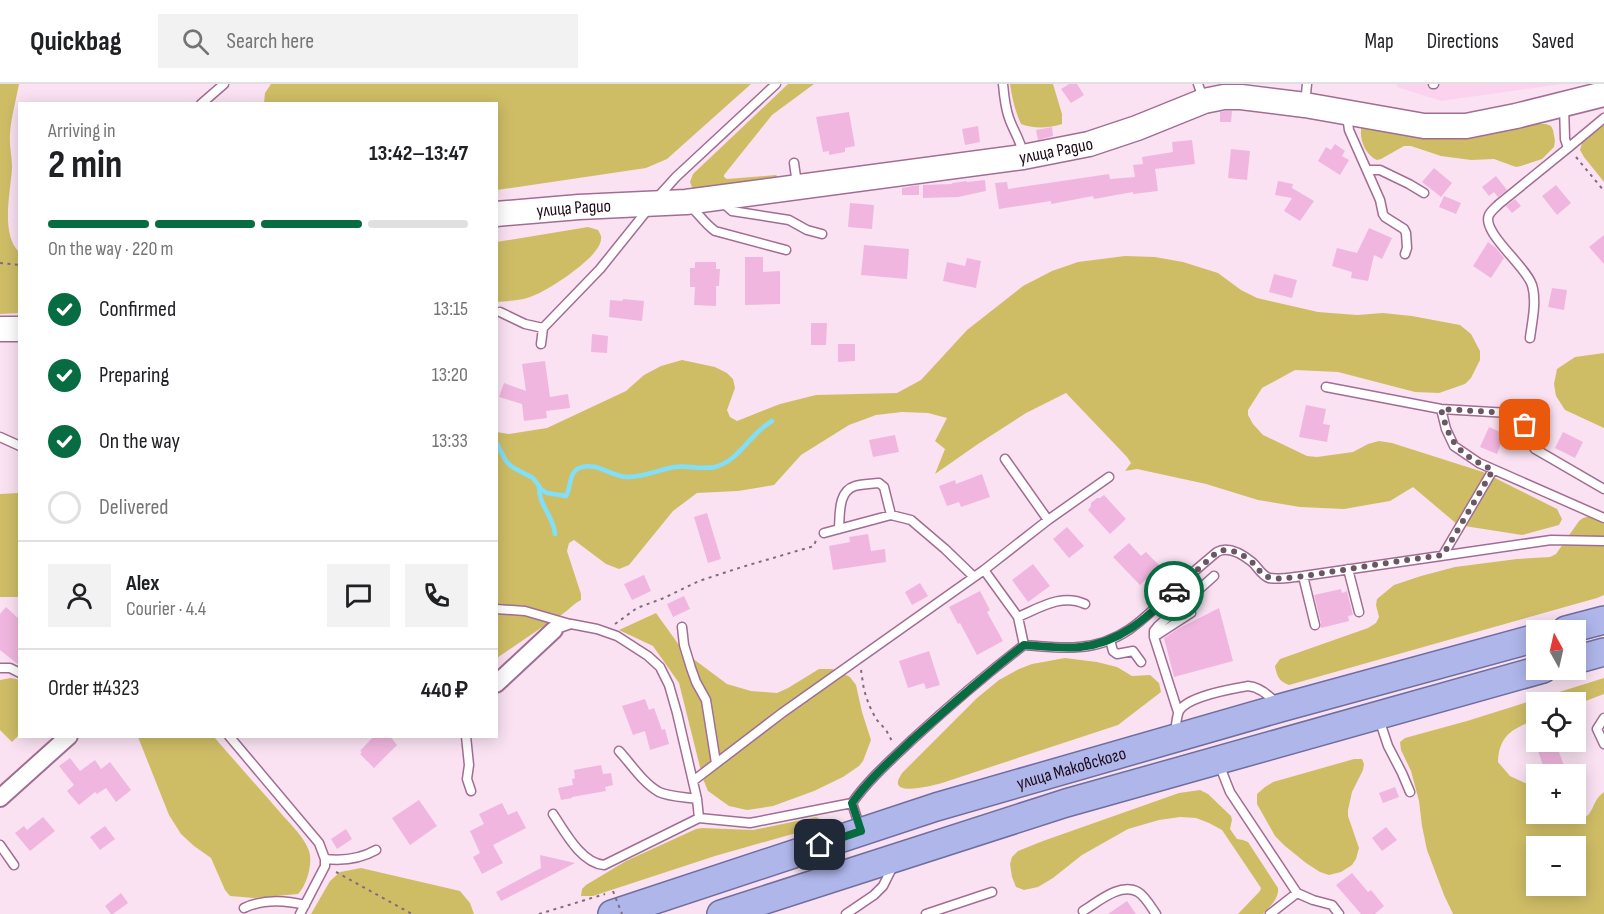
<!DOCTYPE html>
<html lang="en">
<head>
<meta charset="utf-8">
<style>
  body { margin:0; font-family:"Sofia Sans Condensed",sans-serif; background:#f2f2f2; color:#202124; height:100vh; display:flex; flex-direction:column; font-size:22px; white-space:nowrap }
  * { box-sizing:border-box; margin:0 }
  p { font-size:20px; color:#757577 }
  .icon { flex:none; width:33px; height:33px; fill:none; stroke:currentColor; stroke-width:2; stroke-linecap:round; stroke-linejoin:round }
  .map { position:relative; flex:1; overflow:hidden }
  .side { position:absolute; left:18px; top:18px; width:480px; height:636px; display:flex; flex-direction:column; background:#fff; border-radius:0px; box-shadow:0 3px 15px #0003 }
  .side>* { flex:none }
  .needle { width:39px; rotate:352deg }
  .buttons { position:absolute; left:1526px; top:536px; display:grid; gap:12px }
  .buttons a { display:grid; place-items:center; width:60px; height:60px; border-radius:0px; background:#fff; box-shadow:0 3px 15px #0003; font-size:30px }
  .pin { position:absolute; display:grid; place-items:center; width:51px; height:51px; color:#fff; margin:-26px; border-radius:12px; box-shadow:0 3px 9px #0006 }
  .courier { position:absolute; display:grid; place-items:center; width:60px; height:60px; margin:-30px; border:4px solid #076c42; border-radius:50%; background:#fff; color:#222; box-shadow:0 2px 8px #0007 }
  .head em { font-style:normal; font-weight:700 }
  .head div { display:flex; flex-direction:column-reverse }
  .head { display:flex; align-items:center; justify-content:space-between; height:102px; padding:0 30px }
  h1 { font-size:39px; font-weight:700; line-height:45px }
  .bar { display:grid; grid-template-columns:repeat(4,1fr); gap:9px 6px; align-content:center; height:72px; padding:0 30px }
  .bar i { height:8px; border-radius:4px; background:#e0e0e0 }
  .bar .selected { background:#076c42 }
  .bar p { grid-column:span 4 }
  .line { display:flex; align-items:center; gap:15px; padding:0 30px; border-top:2px solid #e0e0e0 }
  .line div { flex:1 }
  .round { display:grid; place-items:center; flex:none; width:63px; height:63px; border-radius:0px; background:#f2f2f2 }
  ol { padding:0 30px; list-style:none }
  li { display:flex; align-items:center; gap:18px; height:66px }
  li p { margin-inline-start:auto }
  li .icon { padding:6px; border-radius:50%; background:#076c42; color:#fff; stroke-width:4 }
  li:last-child { color:#757577 }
  li i { width:33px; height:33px; border:3px solid #e0e0e0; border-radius:50% }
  header { display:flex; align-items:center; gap:36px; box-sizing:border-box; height:84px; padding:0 30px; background:#fff; border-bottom:2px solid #e0e0e0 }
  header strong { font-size:28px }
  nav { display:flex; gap:33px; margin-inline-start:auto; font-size:21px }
  .search { width:420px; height:54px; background:#f2f2f2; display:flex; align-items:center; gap:15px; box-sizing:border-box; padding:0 21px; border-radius:0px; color:#757577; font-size:22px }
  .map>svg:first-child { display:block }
  .built { fill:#fbd3ee }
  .green { fill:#cfbd66; fill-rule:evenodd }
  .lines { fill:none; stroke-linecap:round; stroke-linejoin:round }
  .stream { stroke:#82dff9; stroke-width:4.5 }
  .building { fill:#f1b6df }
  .service-casing { stroke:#a26d93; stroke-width:11 }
  .minor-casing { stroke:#a26d93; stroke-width:20 }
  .secondary-casing { stroke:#a26d93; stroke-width:27 }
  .trunk-casing { stroke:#6f6e9e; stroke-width:30 }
  .path { stroke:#826c7c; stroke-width:2; stroke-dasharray:3 4.5; stroke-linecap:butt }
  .service { stroke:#fff; stroke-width:8 }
  .minor { stroke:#fff; stroke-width:16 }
  .secondary { stroke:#fff; stroke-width:24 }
  .trunk { stroke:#afb6ea; stroke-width:27 }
  .path-bridge { stroke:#826c7c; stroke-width:2; stroke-dasharray:3 4.5; stroke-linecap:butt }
  .done { stroke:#6b5665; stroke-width:6; stroke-dasharray:0 10.8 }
  .route { stroke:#076c42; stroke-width:8 }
  .labels { text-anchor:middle; stroke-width:4.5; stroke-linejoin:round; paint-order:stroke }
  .street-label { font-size:18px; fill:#1e0a19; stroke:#fae2f2 }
</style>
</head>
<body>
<header>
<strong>Quickbag</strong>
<div class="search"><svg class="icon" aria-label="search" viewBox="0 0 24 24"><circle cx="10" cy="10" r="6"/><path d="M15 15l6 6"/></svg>Search here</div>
<nav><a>Map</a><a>Directions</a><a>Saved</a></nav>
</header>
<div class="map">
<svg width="1604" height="830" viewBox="0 0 1604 830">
  <rect width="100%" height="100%" fill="#fae2f2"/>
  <!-- built -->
  <path class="built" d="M1397 0H1561L1441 17 1397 3Z"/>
  <!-- green -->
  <path class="green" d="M0 0H19C16 16 11 34 10 50 9 61 12 72 12 83 11 107 0 149 19 168L20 229 0 230Z
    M271 0H751L667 75 646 84 497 106 496 20 264 19 265 9Z
    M788 0H814L772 31 724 91V93L727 95 776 91 779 94 694 108 690 98 693 90Z
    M1010 0H1053L1062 30V40C1050 44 1033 45 1021 40 1015 27 1012 14 1010 0Z
    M1604 39V98L1584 73 1580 66 1582 59Z
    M1535 40H1546L1551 42 1553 46 1555 57 1554 63 1542 75 1521 82 1516 83 1494 75 1471 76 1441 72 1411 62H1404L1381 75 1377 76C1365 71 1358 53 1362 41L1468 49Z
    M588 143 598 146C599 148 602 152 601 155 601 173 546 208 530 213 519 217 507 217 497 218V158Z
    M1125 172 1155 173 1183 178 1218 189 1241 206 1257 214 1318 228 1357 231 1383 229 1412 232 1460 241 1471 250 1480 267V276L1471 294 1465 300 1439 309 1415 308 1338 288 1295 286 1262 304 1248 326V331L1253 340 1263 351 1307 372 1317 373 1353 368 1368 360 1379 357 1392 359 1483 388 1557 425 1562 435 1559 441 1522 451 1458 441 1413 403 1390 417 1344 425 1300 423 1258 416 1206 400 1137 385 1125 387 1131 379 1127 373 1066 309 1026 329 978 360 935 390 945 365 935 357 947 334 928 329 902 328 876 331 849 341 801 371 774 401 738 407 697 409 673 427 629 481 619 485 606 480 574 456 569 459 567 467 581 510V516C570 522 566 530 554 535L497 574 496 348 509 350 547 344 626 307 644 291 661 282 682 276 715 283 727 289 733 295 735 304 727 326 730 333 737 337 780 320 816 311 897 309 921 296 967 246 1023 202 1052 187 1078 178Z
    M1604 269V344L1565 326 1556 312 1554 300 1557 285 1575 273Z
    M19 409V513H0V410Z
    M1590 432 1604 436V511L1597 514 1289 601C1279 597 1277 593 1275 582L1280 575 1368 544 1376 539 1379 533 1376 521 1377 515 1394 501 1421 492 1455 483 1517 475 1550 473 1556 470 1579 437 1583 434Z
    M656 529 684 568 727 600 751 607 777 609 788 604 819 585H832L840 588 850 593 856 601 862 628 871 656 863 677 859 682 843 693 814 707 773 722 747 726 729 722 708 707 703 695 679 599 653 562 619 546Z
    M1065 574 1097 578 1117 583 1132 592 1150 591 1159 599 1161 608 1118 641 942 699C931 702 882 715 903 688L977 614 999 596 1019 585 1032 580Z
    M11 594 20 596 19 651 12 658 0 646V596Z
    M1604 594V610L1575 621V618H1536V636C1513 644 1499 651 1498 678L1510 692 1536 704V729H1558L1565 738 1580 737C1583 735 1586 733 1589 730 1595 722 1594 715 1604 708V830H1453L1444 811 1427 766 1422 742 1419 717 1411 687 1401 666 1400 658 1405 654 1467 637ZM1536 762H1575V801H1536Z
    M138 653H214C235 677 257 702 278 726 287 737 305 753 309 767 313 779 307 801 298 810L254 814 230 812 225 806 211 774 194 762 181 750 169 731Z
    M1354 675H1362L1364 680 1363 686 1352 708 1348 726V732L1359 764 1356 775 1352 781 1341 788 1329 791 1320 788 1306 779 1285 762 1275 752 1257 720V710L1265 703 1273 698Z
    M1200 706 1208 710 1231 732 1232 736 1230 745 1237 755 1243 756 1248 758 1278 804C1279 815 1270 822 1263 830H1238L1260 807 1261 804 1222 746 1209 739 1196 734 1180 733 1159 736 1128 745 1082 771 1053 794 1038 803 1024 806 1016 803 1012 793 1010 780 1012 773 1018 767 1043 757 1179 709Z
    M816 733 820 735 819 738 810 745 715 772 593 812H581L582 805 586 801 626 777 696 745 702 744 753 746Z
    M361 784 460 807 470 819 474 830H311L330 797 340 788Z"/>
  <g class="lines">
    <!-- stream -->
    <path class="stream" d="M496 358 506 377 512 383 533 394 542 406 547 409 566 412C571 404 569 388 579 384 597 377 611 393 628 393 644 393 659 386 674 383 688 381 701 386 715 383 734 378 744 361 758 348 762 344 767 340 772 337
      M539 402C539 424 553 430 555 450"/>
  </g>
  <!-- building -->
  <path class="building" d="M1069 0H1077L1084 11 1071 19 1061 5Z
    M1225 27H1232L1231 38H1220V28Z
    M849 28 855 62 845 64V68L829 71V67L823 68 816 33Z
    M978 42 980 58 965 61 962 45Z
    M1052 43 1053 52 1038 56 1036 46Z
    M1192 56 1195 80 1155 85 1158 107 1133 110V108L1094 115 1093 112 1051 120V117L999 125 995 99 1007 98 1008 105 1109 90 1110 95 1135 93 1133 81 1143 80 1142 73 1173 68 1172 58Z
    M1335 60 1345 67 1342 72 1349 76 1340 91 1318 77 1326 63 1331 66Z
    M1231 65 1250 67 1247 96 1228 94Z
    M1434 84 1452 99 1441 113 1422 98Z
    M1496 92 1507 106 1498 113 1494 108 1489 112 1482 103Z
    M985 96 986 107 958 113 923 114V101L952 100V99L967 97V98Z
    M1278 97 1293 100 1292 104 1314 117 1300 137 1284 127 1292 114 1275 111Z
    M919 101V111H902V104Z
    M1556 101 1571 119 1557 131 1542 112Z
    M1444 112 1461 119 1456 130 1439 123Z
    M1515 115 1521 122 1512 129 1506 122Z
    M850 119 874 121 872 145 848 143Z
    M1369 144 1392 154 1382 175 1374 171 1368 197 1351 194 1352 188 1332 182 1337 164 1357 169Z
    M1604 151V180L1589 163Z
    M1488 158 1496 164 1504 174 1491 194 1473 182Z
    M864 161 909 165 907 195 861 191Z
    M745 173H763V188L780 187V220L745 221Z
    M967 174 981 177 976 204 943 197 947 178 965 182Z
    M695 178H716V185H720L719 202H716V222L694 221 695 203H690V184H695Z
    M1274 190 1297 196 1292 214 1269 208Z
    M1552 204 1567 206 1564 226 1548 223Z
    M623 215 644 217 642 237 609 233 610 216 622 217Z
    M811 239H827L826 261H811Z
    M592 250 608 252 607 269 591 268Z
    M838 260H855V277L838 278Z
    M545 277 550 313 568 310 570 324 546 327 547 334 524 337 522 320 499 313 504 299 526 307 522 280Z
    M1306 321 1326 325 1323 340 1330 341 1327 358 1299 353Z
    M1489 343 1505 350 1497 370 1480 363Z
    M1563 348 1583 358 1575 374 1555 364Z
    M895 351 899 368 873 373 869 356Z
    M982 390 990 413 961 423 959 418 947 422 939 402 955 396 956 400Z
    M1104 411 1126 435 1110 450 1088 426 1091 422V419L1097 414H1100Z
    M707 429 721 475 708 479 694 433Z
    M1067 443 1084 462 1069 474 1053 455Z
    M868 450 871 467 885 465 886 478 833 486 829 462 850 458 849 453Z
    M1129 459 1141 472 1146 468 1160 482 1140 501 1113 473Z
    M1033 480 1050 502 1028 518 1012 496Z
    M644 491 651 507 632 516 624 500Z
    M920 499 928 512 912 521 905 508Z
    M1341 505 1342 509 1347 507 1353 531 1348 532 1349 537 1321 544V539L1314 511Z
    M980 507 990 526 987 528 1003 557 977 571 960 539 958 540 949 523Z
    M684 512 690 525 673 533 667 520Z
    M6 523 20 536V582L0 566V530Z
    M1219 524 1233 577 1174 593 1164 554 1176 546Z
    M929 567 940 601 926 605 924 599 908 604 899 577Z
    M645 615 649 626 654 624 662 646 665 645 669 660 650 666 645 647 633 651 622 622Z
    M374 652H390L397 661 374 684 360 670 362 668 360 667Z
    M1555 657 1567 690H1546L1537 664Z
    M70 674 80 687 95 676 101 685 110 678 131 706 116 718 106 704 97 710 95 708 79 721 67 707 74 701 59 682Z
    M601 681 603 690 611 689 613 701 605 703 606 707 572 713V714L561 716 558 704 573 701 572 695 575 694 574 686Z
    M1395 703 1399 713 1383 719 1379 709Z
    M419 716 437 742 410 761 392 734Z
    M502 719 508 731 517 727 526 744 493 761 503 779 482 790 473 773 480 769 470 747 484 740 479 730Z
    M43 733 55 747 30 767 15 749 24 742 27 746Z
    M105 742 115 755 100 766 90 753Z
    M1386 743 1397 756 1382 767 1372 754Z
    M346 745 352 755 337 765 331 755Z
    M540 771 575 779 501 817 496 808 541 784Z
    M1352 789 1368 808 1371 806 1384 822 1375 830H1361L1336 801Z
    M121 809 128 819 113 830H111L105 822Z
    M1127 817 1136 830H1108Z"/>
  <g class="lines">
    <!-- service casing -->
    <g class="service-casing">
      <path id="service" d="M1003 0C1004 11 1005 23 1009 34 1013 46 1021 57 1023 70
        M1198 0 1203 14
        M1433 0H1434
        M201 20 224 0
        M1305 20 1307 0
        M1347 32 1349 46 1380 116 1383 130 1385 133 1404 145 1406 149 1407 164 1405 170
        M1568 64 1604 34
        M794 79 797 100
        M1368 86H1380L1409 100 1424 109
        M657 114 676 93 776 0
        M722 118 732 127 789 136 807 146 822 150
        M690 122C699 130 705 140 715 147L786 166
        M500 228 525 240 543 244 600 185 649 124
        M1530 254C1532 238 1537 217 1532 201 1526 182 1481 148 1489 131 1491 127 1496 123 1499 120L1568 64 1565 55 1564 21
        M541 260 543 244
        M1326 303 1441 325 1509 329C1531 341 1523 349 1535 365L1604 405
        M1441 325 1446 345 1454 362 1479 379 1604 434
        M0 353 20 362
        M1005 375 1048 436
        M839 444C840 430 838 407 855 402 862 400 871 400 879 399L884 403 891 431
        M824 449 891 431 911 436 945 465 974 493
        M1443 471 1493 386
        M1348 485 1359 528
        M1303 492 1315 541
        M496 525 525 527 570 540
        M1018 533C1039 524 1062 509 1085 520
        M682 543 684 561 691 584 696 598 706 616 716 679
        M554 546 571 540 597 545 617 552 648 572 660 583 669 601 677 629 697 715 699 734
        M1154 553 1191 529
        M1110 556 1113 567 1117 570 1133 567 1141 578
        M1024 561C1042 562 1061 565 1079 563 1127 560 1153 525 1185 495 1196 486 1206 477 1217 468 1228 462 1242 470 1252 478 1258 483 1261 491 1269 494 1279 496 1293 493 1303 492L1551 456 1604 457
        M0 584H10L20 589
        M1178 628 1154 553V547L1158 542 1214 492
        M1604 634 1597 645 1604 660
        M1379 635 1388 662 1402 689 1410 708
        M1175 651C1176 643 1176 634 1179 627 1188 612 1231 605 1248 602 1259 603 1269 611 1277 620
        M229 652 319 759 325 775V782L300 830
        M466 652 469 681 467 695 471 707
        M619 667C631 680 643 699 659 708 670 713 686 713 697 715
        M1219 680 1230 708 1297 809 1313 816 1332 821 1339 830
        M693 697 782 629 984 486 1048 436 1109 393
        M553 730C565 748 581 779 604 781L699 734 750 739 852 719
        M860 744 852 719C869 695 892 675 913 655 949 622 985 591 1024 561L1018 533 984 486
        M0 761 14 781
        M325 775C343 777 360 775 376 766
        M244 824C263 815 285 816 305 821
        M1083 827C1098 818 1120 798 1138 808 1145 812 1151 823 1156 830
        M846 830 874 811 883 802 893 782
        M926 830 992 808
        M1270 830 1297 809"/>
    </g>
    <!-- minor casing -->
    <g class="minor-casing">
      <path id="minor" d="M496 600 554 546
        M0 714 69 652"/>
    </g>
    <!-- secondary casing -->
    <g class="secondary-casing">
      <g id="secondary">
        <path id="s1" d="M496 130 579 123 686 118 1023 73 1089 60 1137 44 1204 17 1224 13H1241L1305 21 1424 42H1466L1516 32 1604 10"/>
        <path d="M0 245H20"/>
      </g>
    </g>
    <!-- trunk casing -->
    <g class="trunk-casing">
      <g id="trunk">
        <path d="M1566 546 1604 536"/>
        <path d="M1575 576 1604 568"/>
        <path id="s2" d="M612 830 936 723 1280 624 1536 554"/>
        <path d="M721 830 1066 719 1543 585"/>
      </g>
    </g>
    <!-- path -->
    <path class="path" d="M1576 73 1604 107
      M0 179 20 181
      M615 540 637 524 664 514 699 497 742 483 814 462 816 456
      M861 586 864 606 869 621 876 635 886 646 893 659
      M336 788 412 830
      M539 830 605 810"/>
    <!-- service -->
    <use href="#service" class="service"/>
    <!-- minor -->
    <use href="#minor" class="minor"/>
    <!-- secondary -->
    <use href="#secondary" class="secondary"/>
    <!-- trunk -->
    <use href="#trunk" class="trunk"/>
    <!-- path-bridge -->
    <path class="path-bridge" d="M613 807 622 830"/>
  </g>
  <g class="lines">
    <!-- done -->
    <path class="done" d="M1174 507 1217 468C1229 462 1245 471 1254 480 1259 486 1263 493 1272 494 1283 496 1310 491 1323 489 1363 483 1403 476 1443 471L1493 386C1459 370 1450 361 1441 325L1509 329 1516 333 1525 341"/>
    <!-- route -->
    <path class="route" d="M820 761 861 747 852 719C869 695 892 675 913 655 950 622 985 591 1024 561 1042 562 1062 565 1080 563 1120 559 1147 534 1174 507"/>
  </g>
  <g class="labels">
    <!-- street labels -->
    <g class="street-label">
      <text dy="6" stroke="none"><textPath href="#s1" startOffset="564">улица Радио</textPath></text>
      <text dy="6" stroke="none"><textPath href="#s1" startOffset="78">улица Радио</textPath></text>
      <text dy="6" stroke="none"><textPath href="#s2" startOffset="482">улица Маковского</textPath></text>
    </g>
  </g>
</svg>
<div class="buttons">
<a><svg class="needle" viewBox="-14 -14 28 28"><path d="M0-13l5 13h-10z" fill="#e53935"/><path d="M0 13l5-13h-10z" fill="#757577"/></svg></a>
<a><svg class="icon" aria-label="locate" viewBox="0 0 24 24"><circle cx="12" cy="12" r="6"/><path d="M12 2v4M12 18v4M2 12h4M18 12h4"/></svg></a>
<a>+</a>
<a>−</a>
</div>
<div class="pin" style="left:1525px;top:341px;background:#ea580c"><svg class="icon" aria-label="bag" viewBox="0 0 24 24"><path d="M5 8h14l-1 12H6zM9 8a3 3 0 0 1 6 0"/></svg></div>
<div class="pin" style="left:820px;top:761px;background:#1f2937"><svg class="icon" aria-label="home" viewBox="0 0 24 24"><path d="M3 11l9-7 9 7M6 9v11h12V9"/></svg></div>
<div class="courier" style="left:1174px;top:507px"><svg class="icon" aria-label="car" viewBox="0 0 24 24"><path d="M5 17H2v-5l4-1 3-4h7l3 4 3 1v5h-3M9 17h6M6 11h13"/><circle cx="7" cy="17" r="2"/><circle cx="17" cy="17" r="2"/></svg></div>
<section class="side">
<div class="head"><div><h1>2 min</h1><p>Arriving in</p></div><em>13:42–13:47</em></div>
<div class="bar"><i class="selected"></i><i class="selected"></i><i class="selected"></i><i></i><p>On the way · 220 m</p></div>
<ol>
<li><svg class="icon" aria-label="check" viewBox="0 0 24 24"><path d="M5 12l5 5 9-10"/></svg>Confirmed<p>13:15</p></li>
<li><svg class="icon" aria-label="check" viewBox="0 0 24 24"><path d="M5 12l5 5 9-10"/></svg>Preparing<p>13:20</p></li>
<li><svg class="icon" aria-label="check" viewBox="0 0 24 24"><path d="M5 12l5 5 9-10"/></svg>On the way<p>13:33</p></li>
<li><i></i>Delivered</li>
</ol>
<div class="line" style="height:108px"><a class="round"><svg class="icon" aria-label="person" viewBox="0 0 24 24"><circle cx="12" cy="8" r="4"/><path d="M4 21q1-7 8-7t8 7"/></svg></a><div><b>Alex</b><p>Courier · 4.4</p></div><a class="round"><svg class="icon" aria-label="chat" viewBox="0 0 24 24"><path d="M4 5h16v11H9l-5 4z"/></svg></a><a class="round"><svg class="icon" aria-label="phone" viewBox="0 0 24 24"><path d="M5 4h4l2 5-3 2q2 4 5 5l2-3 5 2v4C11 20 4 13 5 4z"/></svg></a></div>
<div class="line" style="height:78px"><div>Order #4323</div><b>440 ₽</b></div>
</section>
</div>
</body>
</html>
